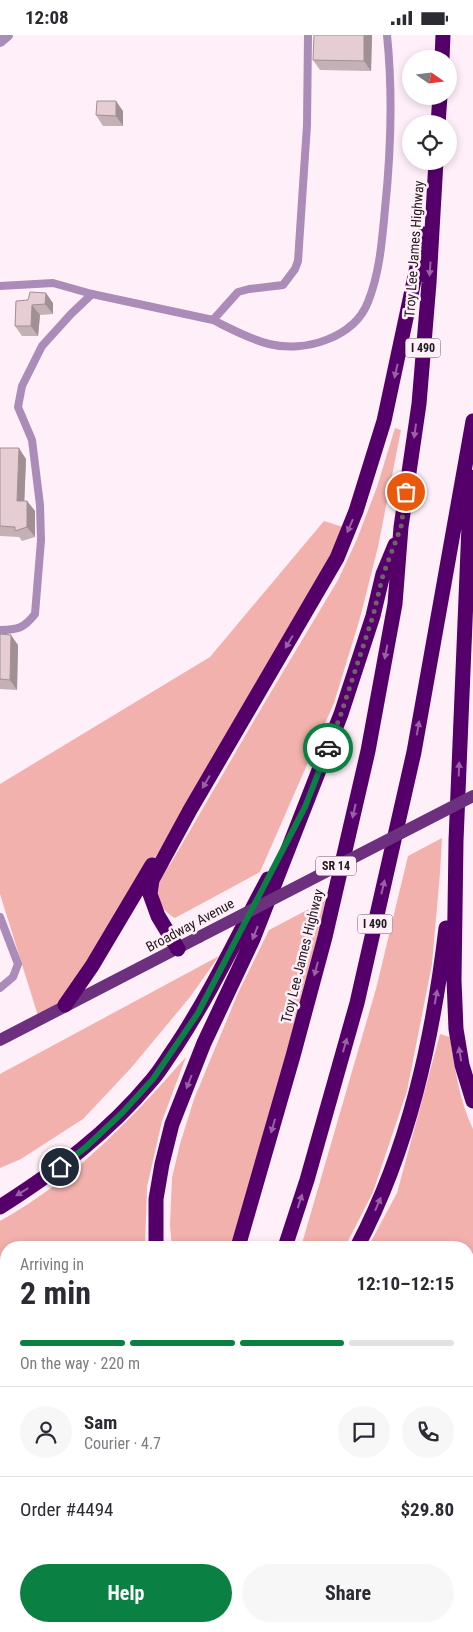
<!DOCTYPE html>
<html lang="en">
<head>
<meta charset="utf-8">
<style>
  body { margin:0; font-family:"Roboto Condensed",sans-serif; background:#f7f7f7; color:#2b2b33; height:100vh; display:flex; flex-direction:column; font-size:19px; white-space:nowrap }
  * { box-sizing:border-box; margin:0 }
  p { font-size:16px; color:#7c7c81 }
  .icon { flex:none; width:28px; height:28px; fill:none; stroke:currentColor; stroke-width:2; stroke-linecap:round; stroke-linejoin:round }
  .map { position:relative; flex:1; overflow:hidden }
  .side { position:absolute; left:0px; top:1206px; width:474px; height:391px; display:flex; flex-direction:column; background:#fff; border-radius:20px 20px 0 0; box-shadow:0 2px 8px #0003 }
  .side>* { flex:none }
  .needle { width:32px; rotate:104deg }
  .buttons { position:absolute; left:402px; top:15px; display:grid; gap:10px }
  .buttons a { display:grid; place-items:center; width:55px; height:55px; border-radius:50%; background:#fff; box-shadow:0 2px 8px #0003; font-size:25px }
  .pin { position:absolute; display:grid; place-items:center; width:42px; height:42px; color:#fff; margin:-21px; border:2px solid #fff; border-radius:50%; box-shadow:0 1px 5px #0007 }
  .courier { position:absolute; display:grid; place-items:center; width:50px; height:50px; margin:-25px; border:4px solid #0b8043; border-radius:50%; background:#fff; color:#222; box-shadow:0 1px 6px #0007 }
  .head em { font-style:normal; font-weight:700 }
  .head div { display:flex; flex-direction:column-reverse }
  .head { display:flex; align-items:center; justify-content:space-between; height:85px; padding:0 20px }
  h1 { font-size:32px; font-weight:700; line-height:38px }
  .bar { display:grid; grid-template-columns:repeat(4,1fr); gap:8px 5px; align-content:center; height:60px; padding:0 20px }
  .bar i { height:6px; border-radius:4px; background:#e1e1e2 }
  .bar .on { background:#0b8043 }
  .bar p { grid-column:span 4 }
  .line { display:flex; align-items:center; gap:12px; padding:0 20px; border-top:1px solid #e1e1e2 }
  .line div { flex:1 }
  .round { display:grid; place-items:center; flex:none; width:52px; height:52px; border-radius:26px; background:#f7f7f7 }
  .primary-button { display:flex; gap:10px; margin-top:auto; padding:10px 20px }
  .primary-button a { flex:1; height:58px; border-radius:30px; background:#0b8043; color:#fff; font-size:20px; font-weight:700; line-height:58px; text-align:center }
  .primary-button a+a { background:#f7f7f7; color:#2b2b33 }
  .status { display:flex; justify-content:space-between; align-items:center; height:35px; padding:0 25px; background:#fff; direction:ltr }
  .status svg { height:14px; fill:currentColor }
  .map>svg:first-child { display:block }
  .green { fill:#f2b1ac }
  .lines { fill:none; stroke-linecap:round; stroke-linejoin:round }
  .service { stroke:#ab8bb7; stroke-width:8 }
  .minor { stroke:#ab8bb7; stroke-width:12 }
  .primary { stroke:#6c307f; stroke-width:12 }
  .motorway { stroke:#55006a; stroke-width:15 }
  .primary-bridge { stroke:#6c307f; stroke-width:12 }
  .wall { fill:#c5b0b5 }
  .shaded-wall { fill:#a09094 }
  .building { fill:#e5cdd3; stroke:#a09094 }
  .oneway { fill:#9960a3 }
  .done { stroke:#6e646a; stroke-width:5; stroke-dasharray:0 9 }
  .route { stroke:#0b8043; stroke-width:6 }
  .labels { text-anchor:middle; stroke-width:5; stroke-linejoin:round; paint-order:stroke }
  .shield { fill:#ffeff9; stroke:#63595f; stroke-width:1 }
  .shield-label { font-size:12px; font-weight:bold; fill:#20191d }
  .street-label { font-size:14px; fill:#20191d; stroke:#ffeff9 }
</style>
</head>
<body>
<div class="status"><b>12:08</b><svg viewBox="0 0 49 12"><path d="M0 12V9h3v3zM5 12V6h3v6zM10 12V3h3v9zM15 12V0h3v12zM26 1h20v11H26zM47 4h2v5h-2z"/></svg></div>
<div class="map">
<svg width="473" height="1597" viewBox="0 0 473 1597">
  <rect width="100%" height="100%" fill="#ffeff9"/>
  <!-- green -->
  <path class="green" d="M395 393 401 395 378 512 360 583 334 668 260 837 175 883C160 875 151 857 160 841 163 836 168 832 171 828L262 672 338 545 357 504 377 452Z
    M324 486 349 494 313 565 65 970 39 984 0 859V749L210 622Z
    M442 803 440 838 432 929 407 1056 373 1157 345 1212H301L376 954 408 821Z
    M330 863 233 1212H172L170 1191 172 1143 180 1109 194 1064 238 958 269 895Z
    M219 921 190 962 131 1033 83 1084 21 1124 0 1133V1039Z
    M440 999 450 1002C455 1033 459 1065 473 1094V1299L468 1300V1212H368L397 1158Z
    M186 1022 162 1086 147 1152 145 1212H6V1249L0 1246V1186C73 1146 131 1084 186 1022Z
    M0 1276 6 1278V1365H0Z
    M473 1321V1363H468V1322Z
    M468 1444H473V1550L468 1549Z
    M0 1448H6V1478L0 1479Z
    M6 1503V1591H47L45 1597H0V1505Z
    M468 1578H473V1597H266L265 1591H468Z
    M71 1591H116L114 1597H68Z
    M188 1591H240V1597H186Z"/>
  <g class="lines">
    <!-- service -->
    <path class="service" d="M0 251 53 248 92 259 213 285 238 257 249 254 283 250 295 234 298 226 307 90 308 0
      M213 285C231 294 249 304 269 309 304 318 354 303 368 267 380 237 382 205 385 174 391 116 393 58 387 0
      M0 595C18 595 24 593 35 579L41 505 40 470 32 405 18 372 22 351 42 311 71 279 92 259
      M0 882 18 929 13 942 0 953"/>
    <!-- minor -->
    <path class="minor" d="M0 6 7 0"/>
    <!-- primary -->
    <path class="primary" d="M0 1005 199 902"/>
    <!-- motorway -->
    <path class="motorway" d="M442 24 443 0
      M438 89 440 61
      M471 442 456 806 454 945 456 994 462 1030 473 1066
      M178 914 158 881 150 859 152 845 190 775 337 523 356 476 384 386 424 199
      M65 970 92 931 152 830
      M0 1172C59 1134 106 1100 152 1045 161 1035 168 1022 176 1011 211 958 238 900 268 844
      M156 1212V1164L162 1129 172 1089 204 1008 253 904 341 679 373 581 383 539 395 510
      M238 1212 293 1021 325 902 368 716 395 569 401 492 419 369 429 248 436 126
      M285 1212 307 1145 357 968 414 717 473 386
      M357 1212C409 1114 433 1003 446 893
      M0 1270 6 1272
      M468 1308 473 1307
      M468 1380H473
      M0 1387H6
      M468 1419H473
      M0 1425H6
      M0 1492 6 1490
      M468 1562 473 1563
      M255 1591V1597
      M56 1597 59 1591
      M121 1597 123 1591
      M170 1597 171 1591"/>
    <!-- primary-bridge -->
    <path class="primary-bridge" d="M199 902 473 761"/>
  </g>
  <!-- wall -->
  <path class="wall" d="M372 0 371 36 320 35 313 25Z
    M123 76V91H103L96 80Z
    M16 266 53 268V279L40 280 38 301H22L15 291Z
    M0 413 26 424 24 466H27L35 476V502L22 506 19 502 0 501Z
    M0 599 18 610 17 655 0 654Z"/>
  <!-- shaded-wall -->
  <path class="shaded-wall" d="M364 0H372L371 36 364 26Z
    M116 66 123 76V91L116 81Z
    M46 258 53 268V279L45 269Z
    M32 270 40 280 38 301 31 291Z
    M19 413 26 424 24 476 17 466Z
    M27 466 35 476V502L27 492Z
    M11 600 18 610 17 655 10 645Z"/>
  <!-- building -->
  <path class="building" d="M314 0H364V26L313 25Z
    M97 66H116V81L96 80Z
    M30 257 46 258 45 269 32 270 31 291H15L16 266 28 265Z
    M0 413H19L17 466H27V492L15 496V492L0 491Z
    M0 599 11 600 10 645 0 644Z"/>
  <!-- one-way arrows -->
  <defs><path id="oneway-solid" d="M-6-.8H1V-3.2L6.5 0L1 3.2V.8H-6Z" transform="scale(1.25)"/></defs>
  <g class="oneway">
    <use href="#oneway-solid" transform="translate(430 234) rotate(94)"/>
    <use href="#oneway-solid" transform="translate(396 336) rotate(103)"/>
    <use href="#oneway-solid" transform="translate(415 396) rotate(98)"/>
    <use href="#oneway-solid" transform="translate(350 491) rotate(113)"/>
    <use href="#oneway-solid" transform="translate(289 607) rotate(121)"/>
    <use href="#oneway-solid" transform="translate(386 617) rotate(101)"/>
    <use href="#oneway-solid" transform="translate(418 693) rotate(-80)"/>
    <use href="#oneway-solid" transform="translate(459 734) rotate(-88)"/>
    <use href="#oneway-solid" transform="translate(206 747) rotate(121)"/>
    <use href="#oneway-solid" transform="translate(354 776) rotate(103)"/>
    <use href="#oneway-solid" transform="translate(383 852) rotate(-77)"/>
    <use href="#oneway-solid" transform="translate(255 898) rotate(112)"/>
    <use href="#oneway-solid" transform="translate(316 934) rotate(105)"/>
    <use href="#oneway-solid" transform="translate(436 962) rotate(-80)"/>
    <use href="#oneway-solid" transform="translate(345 1010) rotate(-74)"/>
    <use href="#oneway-solid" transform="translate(460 1019) rotate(-99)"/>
    <use href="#oneway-solid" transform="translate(189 1047) rotate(111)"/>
    <use href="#oneway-solid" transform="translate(273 1091) rotate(106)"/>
    <use href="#oneway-solid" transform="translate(22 1157) rotate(148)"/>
    <use href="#oneway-solid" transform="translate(300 1166) rotate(-72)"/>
    <use href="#oneway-solid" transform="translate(378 1169) rotate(-67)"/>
  </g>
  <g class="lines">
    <!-- done -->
    <path class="done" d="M328 713 341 679 373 581 383 540 401 492 406 457"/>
    <!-- route -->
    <path class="route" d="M60 1132 86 1112 122 1078 153 1044 198 978 305 772 328 713"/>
  </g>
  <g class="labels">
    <!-- shield labels -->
    <g class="shield">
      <rect x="405.5" y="303.5" width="35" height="19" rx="4"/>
      <rect x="316" y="821.5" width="40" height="19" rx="4"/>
      <rect x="357.5" y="879.5" width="35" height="19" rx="4"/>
    </g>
    <g class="shield-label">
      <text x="423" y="317">I 490</text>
      <text x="336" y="835">SR 14</text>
      <text x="375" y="893">I 490</text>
    </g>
    <!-- street labels -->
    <g class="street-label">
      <text transform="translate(414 214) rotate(-86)" y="5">Troy Lee James Highway</text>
      <text transform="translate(190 890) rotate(-28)" y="5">Broadway Avenue</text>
      <text transform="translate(302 921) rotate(-76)" y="5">Troy Lee James Highway</text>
    </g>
  </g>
</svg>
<div class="buttons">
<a><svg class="needle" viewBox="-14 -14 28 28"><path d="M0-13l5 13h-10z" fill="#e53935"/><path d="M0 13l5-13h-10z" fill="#7c7c81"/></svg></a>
<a><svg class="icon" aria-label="locate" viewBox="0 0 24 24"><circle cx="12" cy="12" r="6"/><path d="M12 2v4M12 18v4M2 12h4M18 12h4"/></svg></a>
</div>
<div class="pin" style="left:406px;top:457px;background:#ea580c"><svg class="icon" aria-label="bag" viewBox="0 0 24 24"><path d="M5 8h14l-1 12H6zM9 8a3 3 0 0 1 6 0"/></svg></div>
<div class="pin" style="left:60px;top:1132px;background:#1f2937"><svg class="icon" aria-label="home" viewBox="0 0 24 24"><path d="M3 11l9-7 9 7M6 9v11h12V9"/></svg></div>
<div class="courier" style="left:328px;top:713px"><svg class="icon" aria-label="car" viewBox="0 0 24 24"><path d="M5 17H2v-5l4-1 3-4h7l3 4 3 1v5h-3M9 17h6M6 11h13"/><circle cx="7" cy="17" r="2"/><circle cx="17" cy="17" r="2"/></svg></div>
<section class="side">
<div class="head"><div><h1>2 min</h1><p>Arriving in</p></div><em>12:10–12:15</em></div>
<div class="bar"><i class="on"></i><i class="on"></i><i class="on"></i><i></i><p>On the way · 220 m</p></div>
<div class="line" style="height:90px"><a class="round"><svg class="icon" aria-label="person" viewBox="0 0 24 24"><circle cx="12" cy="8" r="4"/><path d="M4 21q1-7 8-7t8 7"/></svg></a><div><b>Sam</b><p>Courier · 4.7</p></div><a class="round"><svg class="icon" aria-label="chat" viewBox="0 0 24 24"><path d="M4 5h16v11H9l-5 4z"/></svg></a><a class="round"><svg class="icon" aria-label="phone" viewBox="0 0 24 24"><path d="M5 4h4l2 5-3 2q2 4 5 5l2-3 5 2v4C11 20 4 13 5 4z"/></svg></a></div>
<div class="line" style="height:65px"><div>Order #4494</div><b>$29.80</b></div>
<div class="primary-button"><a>Help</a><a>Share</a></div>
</section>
</div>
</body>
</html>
